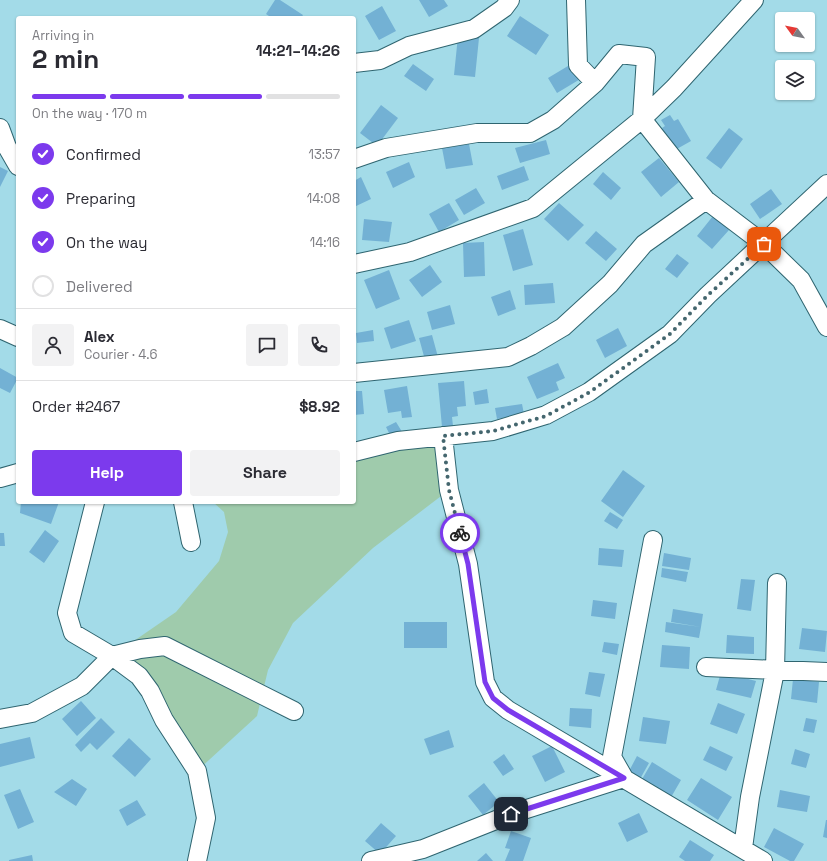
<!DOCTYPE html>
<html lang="en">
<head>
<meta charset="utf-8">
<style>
  body { margin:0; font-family:"Space Grotesk",sans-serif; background:#f2f2f3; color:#2b2b33; height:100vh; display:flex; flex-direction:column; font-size:15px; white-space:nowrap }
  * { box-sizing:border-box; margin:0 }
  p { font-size:13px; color:#7c7c81 }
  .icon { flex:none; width:22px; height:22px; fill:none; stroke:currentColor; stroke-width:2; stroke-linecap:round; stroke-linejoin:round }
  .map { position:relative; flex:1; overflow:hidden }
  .sheet { position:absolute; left:16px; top:16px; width:340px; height:488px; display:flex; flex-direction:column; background:#fff; border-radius:4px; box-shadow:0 1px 3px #0004 }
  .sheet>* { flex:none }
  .needle { width:26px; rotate:303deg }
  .buttons { position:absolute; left:775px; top:12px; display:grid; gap:8px }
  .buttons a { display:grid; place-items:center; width:40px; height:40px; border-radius:4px; background:#fff; box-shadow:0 1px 3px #0004; font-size:20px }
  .pin { position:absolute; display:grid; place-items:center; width:34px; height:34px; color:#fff; margin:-17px; border-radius:8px; box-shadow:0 2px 6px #0006 }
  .courier { position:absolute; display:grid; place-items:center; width:40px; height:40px; margin:-20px; border:3px solid #7c3aed; border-radius:50%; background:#fff; color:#222; box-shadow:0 1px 5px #0007 }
  .head em { font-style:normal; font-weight:600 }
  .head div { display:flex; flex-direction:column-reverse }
  .head { display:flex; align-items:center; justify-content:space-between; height:68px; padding:0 16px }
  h1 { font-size:26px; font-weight:600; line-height:30px }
  .bar { display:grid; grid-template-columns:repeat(4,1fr); gap:6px 4px; align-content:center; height:48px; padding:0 16px }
  .bar i { height:5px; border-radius:3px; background:#e1e1e2 }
  .bar .current { background:#7c3aed }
  .bar p { grid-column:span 4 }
  .line { display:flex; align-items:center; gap:10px; padding:0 16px; border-top:1px solid #e1e1e2 }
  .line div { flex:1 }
  .round { display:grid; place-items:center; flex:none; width:42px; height:42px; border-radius:4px; background:#f2f2f3 }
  ol { padding:0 16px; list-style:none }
  li { display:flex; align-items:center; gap:12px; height:44px }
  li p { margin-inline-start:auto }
  li .icon { padding:4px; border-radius:50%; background:#7c3aed; color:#fff; stroke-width:4 }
  li:last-child { color:#7c7c81 }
  li i { width:22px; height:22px; border:2px solid #e1e1e2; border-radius:50% }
  .action { display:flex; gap:8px; margin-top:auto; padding:8px 16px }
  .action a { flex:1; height:46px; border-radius:4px; background:#7c3aed; color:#fff; font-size:16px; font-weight:600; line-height:46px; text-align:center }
  .action a+a { background:#f2f2f3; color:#2b2b33 }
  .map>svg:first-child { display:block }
  .green { fill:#9fcbac }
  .building { fill:#73b1d4 }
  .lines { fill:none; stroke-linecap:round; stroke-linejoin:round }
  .minor-casing { stroke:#2f6570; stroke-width:20 }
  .minor { stroke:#fff; stroke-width:18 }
  .done { stroke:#44666e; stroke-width:4; stroke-dasharray:0 7.2 }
  .route { stroke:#7c3aed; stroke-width:5 }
</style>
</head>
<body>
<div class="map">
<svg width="827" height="861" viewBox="0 0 827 861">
  <rect width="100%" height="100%" fill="#a3dbe8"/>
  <!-- green -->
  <path class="green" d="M443 436 449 490 373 548 293 623 268 670 257 716 197 771 164 720 112 656 176 612 219 561 228 532 224 512 213 502H354V452Z"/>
  <!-- building -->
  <path class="building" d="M275 0H280L303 15 301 18H272L266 14Z
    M419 0H444L448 6 429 17Z
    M382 6 396 31 379 40 365 16Z
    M520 16 549 35 536 55 507 36Z
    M458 36 479 38 475 77 454 75Z
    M573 63 582 78 557 93 548 78Z
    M413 64 434 79 426 91 404 76Z
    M381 105 398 118 377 146 360 133Z
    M670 115 674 121 678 119 691 141 675 150 662 128 665 126 661 120Z
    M729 128 743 139 721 169 706 158Z
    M546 140 550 154 520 163 515 148Z
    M469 144 473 165 446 169 442 148Z
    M659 158 679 182 661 197 641 172Z
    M409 162 415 177 393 188 386 172Z
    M524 166 529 180 502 190 497 176Z
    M0 167 8 171 0 187Z
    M603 172 621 188 611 200 593 184Z
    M361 177 371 199 354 207V181Z
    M476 188 485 203 464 215 455 200Z
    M771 189 782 204 760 219 750 204Z
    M449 203 459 220 439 232 429 214Z
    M559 203 584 225 568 241 544 219Z
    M713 216 729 230 712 249 697 236Z
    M364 219 392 222 389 242 362 240Z
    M523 229 533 265 513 271 503 235Z
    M596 231 617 249 606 261 585 243Z
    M484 242 485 276 464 277 463 243Z
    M677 254 689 263 677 278 665 269Z
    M430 265 442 282 422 297 409 280Z
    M389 270 400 299 376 309 364 280Z
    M553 283 555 303 525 305 524 285Z
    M510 290 516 309 498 316 491 297Z
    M450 305 455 324 432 330 427 312Z
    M409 320 416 341 391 349 384 328Z
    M618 328 627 346 605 358 596 340Z
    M373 330 374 341 357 343 356 333Z
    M432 335 438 357 425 360 419 338Z
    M558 363 565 378 556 382 559 390 537 399 527 377Z
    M0 368 18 378 10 393 0 388Z
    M464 381 466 406 457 407 458 416 452 417 453 426 442 427 438 383Z
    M407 386 412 417 402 418 401 411 388 413 384 390Z
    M487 389 489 403 475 405 473 392Z
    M354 391H362L364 414 354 415Z
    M522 404 524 414 497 419 495 408Z
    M396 422 404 435 393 441 386 427Z
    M623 470 645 486 623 517 601 501Z
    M21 502H59L51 524 20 513Z
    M610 512 623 520 617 529 604 521Z
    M45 530 59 541 44 563 29 552Z
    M0 533H4L5 546H0Z
    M599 548 624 550 622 567 598 565Z
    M664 553 691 558 689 570 662 566Z
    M662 568 688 572 686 582 661 577Z
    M741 579 755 580 751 611 737 609Z
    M593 600 617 603 615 619 591 616Z
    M673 609 703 614 701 627 671 622Z
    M404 622H447V648H404Z
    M666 622 701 627 699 638 665 632Z
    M802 628 827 631 825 652 799 649Z
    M727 635 754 637V654L726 653Z
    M604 642 619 644 617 655 602 652Z
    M662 645 690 647 689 669 660 667Z
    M589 672 605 674 600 697 585 694Z
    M721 672 756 681 751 698 716 690Z
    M793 679 819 682 817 703 791 699Z
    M81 701 96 718 77 736 62 719Z
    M718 703 745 714 737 734 710 724Z
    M570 708 592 709 591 728 569 726Z
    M643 717 670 721 666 744 639 741Z
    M101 718 115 732 97 750 90 743 81 752 75 745Z
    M806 718 817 720 814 733 803 731Z
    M449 730 454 747 430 755 424 739Z
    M30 737 35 758 0 767V744Z
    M129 738 151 759 135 777 112 756Z
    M552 746 565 772 545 782 532 756Z
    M710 746 733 757 726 771 703 760Z
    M795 749 810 754 806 768 791 764Z
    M504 754 514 769 503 776 493 762Z
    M637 756 649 763 640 779 628 773Z
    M652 762 681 780 670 799 641 781Z
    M701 778 732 797 718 820 687 800Z
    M72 779 87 789 76 806 54 792Z
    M484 783 499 802 483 815 468 796Z
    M20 789 34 822 18 829 4 795Z
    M780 790 810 796 807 812 777 807Z
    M137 800 146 815 127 826 119 810Z
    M639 813 648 832 627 842 618 823Z
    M826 820H827V838L823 837Z
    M381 823 396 836 380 854 365 841Z
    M774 828 804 844 794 861H790L764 847Z
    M511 831 531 838 523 861H505L510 849 505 848Z
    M690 840 714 855 710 861H685L679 857Z
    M486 853 493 861H477Z
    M32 855 33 861H9V860Z"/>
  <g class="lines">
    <!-- minor casing -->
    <g class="minor-casing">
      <path id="minor" d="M576 0 578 65 595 83 619 54 646 57 642 119 706 200 764 244 801 280 827 327
        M354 63 380 60 409 46 474 29 504 8 510 0
        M0 128 7 147 18 166
        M354 159 386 148 477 133H530L553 120 595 83
        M354 264 410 252 533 208 642 119 674 88 754 0
        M0 329 18 337
        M354 373 508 357 531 346 563 327 610 284 644 244 706 200
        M443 436 449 490 468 564 485 682 493 698 508 710 763 861
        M354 452 398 441 493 431 546 415 589 392 670 334 708 295 827 184
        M0 478 18 473
        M95 502 67 613 73 633 112 656 139 676 150 691 164 720 197 771 206 818 197 861
        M183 502 191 542
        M706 667 827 672
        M0 719 32 713 82 686 112 656 140 649 165 646 294 711
        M743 848 750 797 775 671 777 583
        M371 861 423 849 511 814 624 778 612 757 653 540"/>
    </g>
    <!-- minor -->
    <use href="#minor" class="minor"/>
  </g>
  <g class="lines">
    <!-- done -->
    <path class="done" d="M460 533 449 490 443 436 493 431 546 416 590 392 670 334 708 295 764 244"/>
    <!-- route -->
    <path class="route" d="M460 533 468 564 485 682 493 698 508 710 624 778 511 814"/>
  </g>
</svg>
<div class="buttons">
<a><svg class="needle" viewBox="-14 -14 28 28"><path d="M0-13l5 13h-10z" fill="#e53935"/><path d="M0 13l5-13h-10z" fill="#7c7c81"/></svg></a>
<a><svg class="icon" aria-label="layers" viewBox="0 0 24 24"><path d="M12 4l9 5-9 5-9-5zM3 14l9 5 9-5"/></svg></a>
</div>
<div class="pin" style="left:764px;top:244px;background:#ea580c"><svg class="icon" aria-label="bag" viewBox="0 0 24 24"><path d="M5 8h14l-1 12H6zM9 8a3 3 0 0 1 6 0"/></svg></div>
<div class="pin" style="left:511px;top:814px;background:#1f2937"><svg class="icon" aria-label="home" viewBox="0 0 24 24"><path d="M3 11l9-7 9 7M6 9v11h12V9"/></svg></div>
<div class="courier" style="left:460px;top:533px"><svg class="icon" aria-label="bike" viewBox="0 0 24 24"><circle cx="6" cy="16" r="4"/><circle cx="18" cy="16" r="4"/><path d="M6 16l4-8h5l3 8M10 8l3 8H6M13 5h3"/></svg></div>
<section class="sheet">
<div class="head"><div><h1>2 min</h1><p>Arriving in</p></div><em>14:21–14:26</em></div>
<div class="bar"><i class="current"></i><i class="current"></i><i class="current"></i><i></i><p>On the way · 170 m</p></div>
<ol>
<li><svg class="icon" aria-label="check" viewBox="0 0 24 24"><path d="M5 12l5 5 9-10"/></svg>Confirmed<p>13:57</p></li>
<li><svg class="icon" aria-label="check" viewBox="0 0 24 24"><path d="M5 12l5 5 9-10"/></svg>Preparing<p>14:08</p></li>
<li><svg class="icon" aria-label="check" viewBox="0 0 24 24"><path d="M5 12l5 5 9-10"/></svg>On the way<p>14:16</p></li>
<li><i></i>Delivered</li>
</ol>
<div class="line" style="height:72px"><a class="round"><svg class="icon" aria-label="person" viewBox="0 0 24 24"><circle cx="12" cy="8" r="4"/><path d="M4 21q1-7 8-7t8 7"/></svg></a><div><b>Alex</b><p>Courier · 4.6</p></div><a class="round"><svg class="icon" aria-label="chat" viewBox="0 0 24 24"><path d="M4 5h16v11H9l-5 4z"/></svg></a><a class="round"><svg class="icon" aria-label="phone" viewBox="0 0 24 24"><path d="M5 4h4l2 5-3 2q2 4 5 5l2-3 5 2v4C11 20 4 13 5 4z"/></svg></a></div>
<div class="line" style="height:52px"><div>Order #2467</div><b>$8.92</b></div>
<div class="action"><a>Help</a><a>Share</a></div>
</section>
</div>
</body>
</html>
